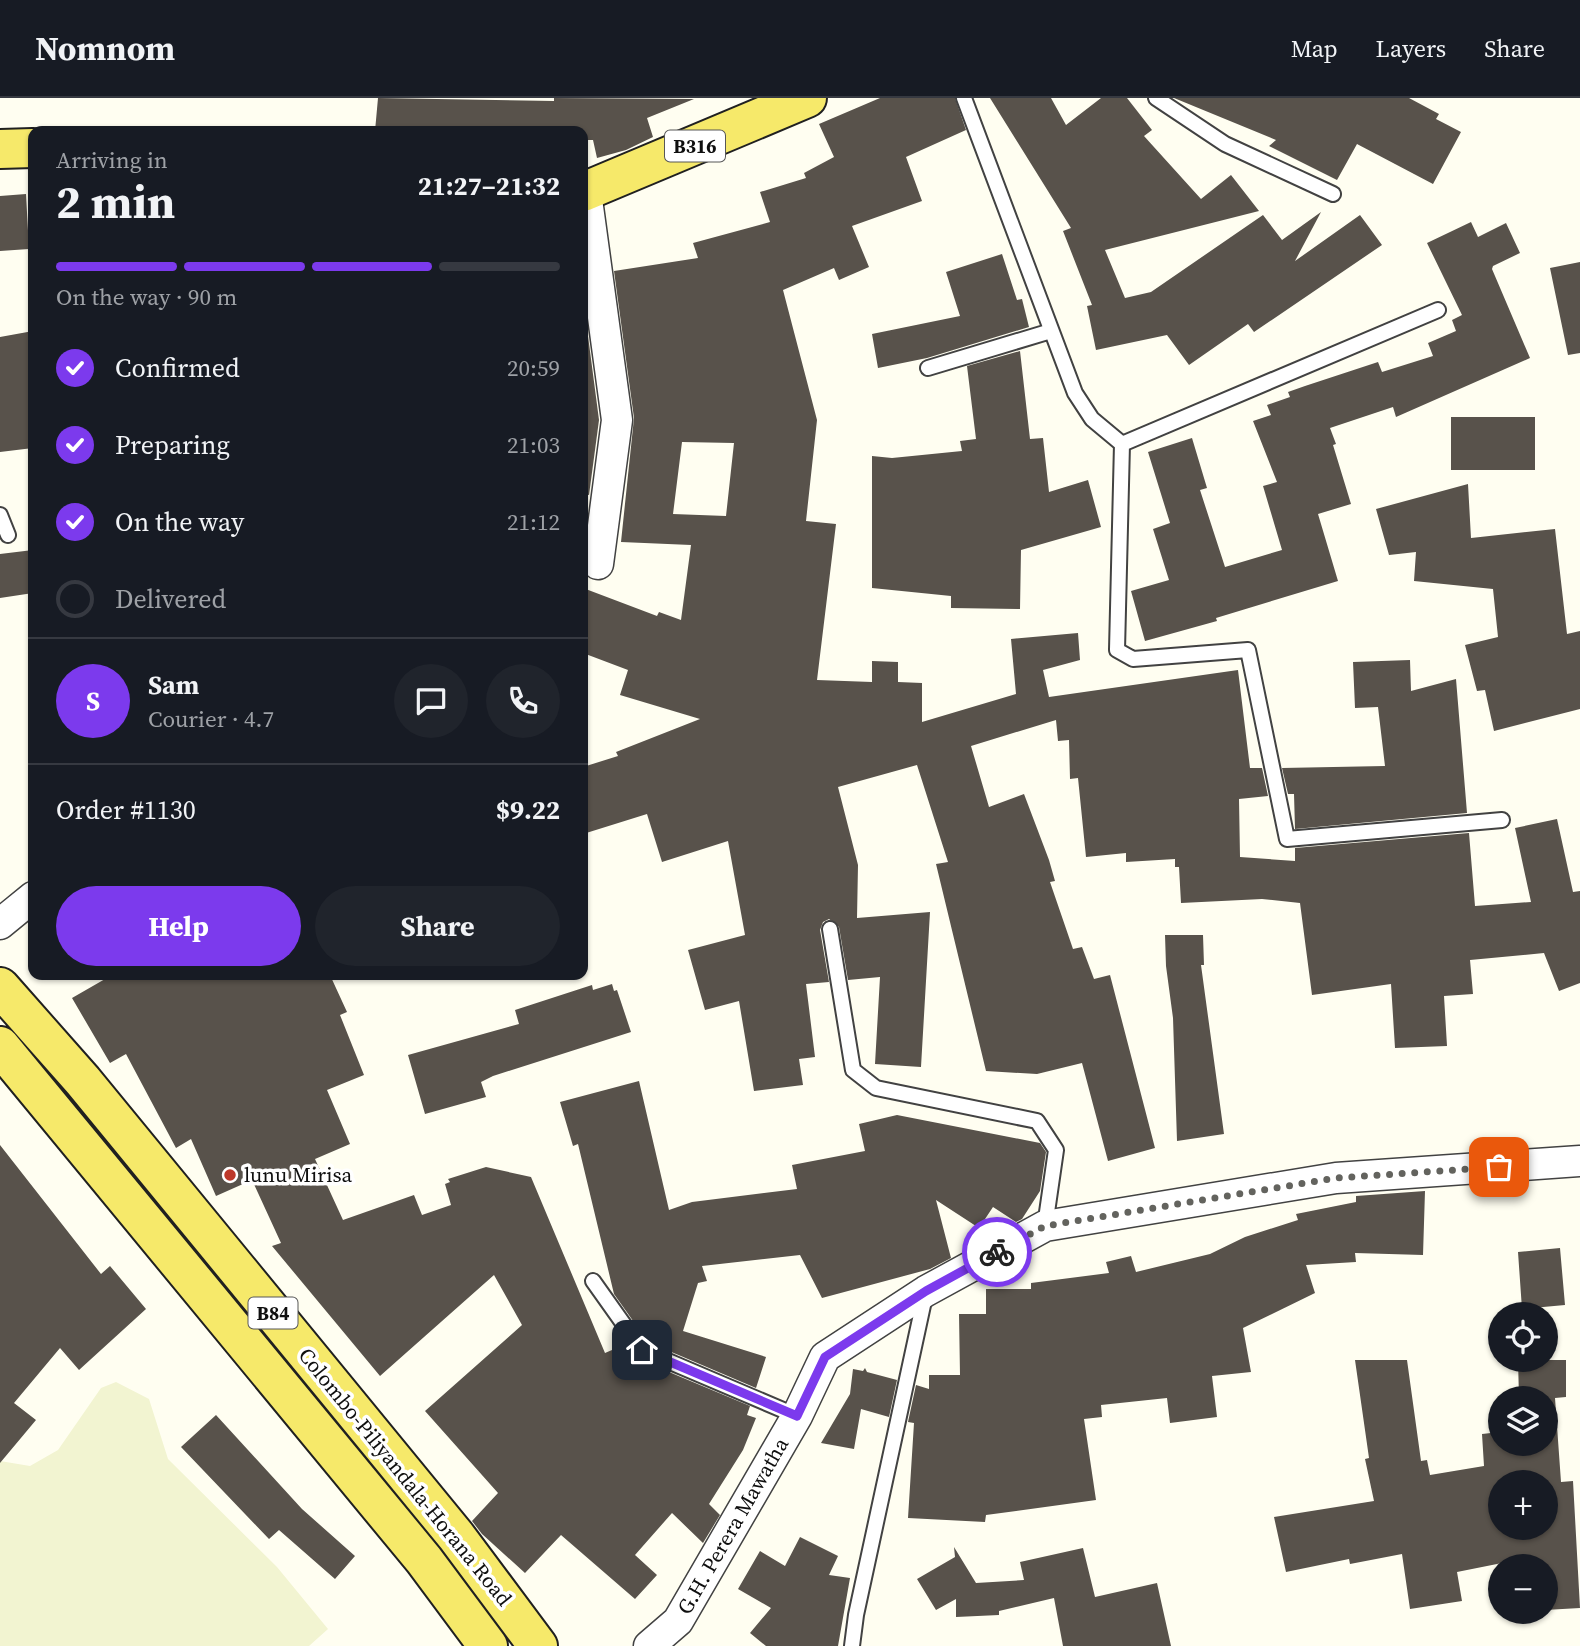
<!DOCTYPE html>
<html lang="en">
<head>
<meta charset="utf-8">
<style>
  body { margin:0; font-family:"Source Serif 4",serif; background:#20242c; color:#f1f3f6; height:100vh; display:flex; flex-direction:column; font-size:26px; white-space:nowrap }
  * { box-sizing:border-box; margin:0 }
  p { font-size:23px; color:#9ea1a6 }
  .icon { flex:none; width:38px; height:38px; fill:none; stroke:currentColor; stroke-width:2; stroke-linecap:round; stroke-linejoin:round }
  .map { position:relative; flex:1; overflow:hidden }
  .details { position:absolute; left:28px; top:28px; width:560px; height:854px; display:flex; flex-direction:column; background:#171b24; border-radius:14px; box-shadow:0 2px 5px #0004 }
  .details>* { flex:none }
  .fabs { position:absolute; left:1488px; top:1204px; display:grid; gap:14px }
  .fabs a { display:grid; place-items:center; width:70px; height:70px; border-radius:50%; background:#171b24; box-shadow:0 2px 5px #0004; font-size:35px }
  .pin { position:absolute; display:grid; place-items:center; width:60px; height:60px; color:#fff; margin:-30px; border-radius:14px; box-shadow:0 4px 10px #0006 }
  .courier { position:absolute; display:grid; place-items:center; width:70px; height:70px; margin:-35px; border:5px solid #7c3aed; border-radius:50%; background:#fff; color:#222; box-shadow:0 2px 9px #0007 }
  .headline em { font-style:normal; font-weight:700 }
  .headline div { display:flex; flex-direction:column-reverse }
  .headline { display:flex; align-items:center; justify-content:space-between; height:119px; padding:0 28px }
  h1 { font-size:46px; font-weight:700; line-height:52px }
  .bar { display:grid; grid-template-columns:repeat(4,1fr); gap:10px 7px; align-content:center; height:84px; padding:0 28px }
  .bar i { height:9px; border-radius:5px; background:#363941 }
  .bar .current { background:#7c3aed }
  .bar p { grid-column:span 4 }
  .line { display:flex; align-items:center; gap:18px; padding:0 28px; border-top:2px solid #363941 }
  .line div { flex:1 }
  .round { display:grid; place-items:center; flex:none; width:74px; height:74px; border-radius:37px; background:#20242c }
  ol { padding:0 28px; list-style:none }
  li { display:flex; align-items:center; gap:21px; height:77px }
  li p { margin-inline-start:auto }
  li .icon { padding:7px; border-radius:50%; background:#7c3aed; color:#fff; stroke-width:4 }
  li:last-child { color:#9ea1a6 }
  li i { width:38px; height:38px; border:4px solid #363941; border-radius:50% }
  .cta { display:flex; gap:14px; margin-top:auto; padding:14px 28px }
  .cta a { flex:1; height:80px; border-radius:42px; background:#7c3aed; color:#fff; font-size:28px; font-weight:700; line-height:80px; text-align:center }
  .cta a+a { background:#20242c; color:#f1f3f6 }
  header { display:flex; align-items:center; gap:42px; box-sizing:border-box; height:98px; padding:0 35px; background:#171b24; border-bottom:2px solid #363941 }
  header strong { font-size:33px }
  nav { display:flex; gap:38px; margin-inline-start:auto; font-size:24px }
  .map>svg:first-child { display:block }
  .farmland { fill:#f2f4d1 }
  .building { fill:#58524b; fill-rule:evenodd }
  .lines { fill:none; stroke-linecap:round; stroke-linejoin:round }
  .lane-casing { stroke:#424242; stroke-width:18 }
  .street-casing { stroke:#424242; stroke-width:33 }
  .primary-casing { stroke:#202020; stroke-width:42 }
  .lane { stroke:#fff; stroke-width:14 }
  .street { stroke:#fff; stroke-width:30 }
  .primary { stroke:#f6e96a; stroke-width:38 }
  .done { stroke:#63635e; stroke-width:7; stroke-dasharray:0 12.6 }
  .route { stroke:#7c3aed; stroke-width:9 }
  .poi-dot { fill:#bd3829; stroke:#fff; stroke-width:2.5 }
  .labels { text-anchor:middle; stroke-width:7; stroke-linejoin:round; paint-order:stroke }
  .shield { fill:#fff; stroke:#575757; stroke-width:2 }
  .shield-label { font-size:19px; font-weight:bold; fill:#0f0f0f }
  .poi-label { font-size:21px; fill:#0f0f0f; stroke:#fff; text-anchor:start }
  .street-label { font-size:21px; fill:#0f0f0f; stroke:#fff }
</style>
</head>
<body>
<header>
<strong>Nomnom</strong>
<nav><a>Map</a><a>Layers</a><a>Share</a></nav>
</header>
<div class="map">
<svg width="1580" height="1548" viewBox="0 0 1580 1548">
  <rect width="100%" height="100%" fill="#fffef1"/>
  <!-- farmland -->
  <path class="farmland" d="M116 1284 149 1301 168 1361 277 1469 328 1531 309 1548H0V1363L30 1368 58 1352 101 1290Z"/>
  <!-- building -->
  <path class="building" d="M378 0 554 3V0L694 1 647 20 653 39 626 52 597 60 593 42H583V33H375Z
    M880 0H955L966 32 906 59 922 103 852 128 869 169 839 182 834 170 783 192 817 322 806 423 836 426 817 582 872 584V563L898 564V584L922 585V624L1016 596 1011 541 1078 535 1080 562 1043 572 1049 599 1238 572 1250 670H1262L1268 698 1239 701 1240 759 1295 763V750L1469 735 1475 808 1531 804 1515 730 1557 721 1573 794 1580 793V885L1559 893 1544 855 1470 862 1473 896 1444 898 1447 948 1395 950 1391 886 1312 897 1300 805 1262 801 1181 805 1179 769H1175V761L1126 764V755L1086 759 1078 680 1070 681 1069 642 1058 643 1056 622 971 648 989 709 1024 696 1049 762 1055 783 1050 784 1073 851 1082 849 1094 881 1110 877 1155 1050 1108 1063 1082 965 1037 976 986 973 936 766 948 764 917 667 838 689 858 767 857 820 930 814 921 969 875 966 880 879 848 882 839 829 829 821 823 824 820 832 829 884 806 886 815 959 799 961 803 987 754 993 739 903 705 912 688 852 745 837 728 743 662 764 647 716 583 736V669L618 658 616 654 700 621 620 597 628 572 583 555V490L657 518 659 514 681 522 691 447 621 444 634 320 614 173 698 160 693 145 770 124 760 94 806 80 804 75 834 59 819 26ZM682 344 734 345 726 418 673 416Z
    M990 0H1051L1066 27 1101 0H1127L1152 32 1144 38 1201 101 1231 77 1259 113 1105 152 1125 200 1151 194 1263 117 1282 142 1321 114 1295 163 1360 117 1382 147 1254 234 1248 226 1189 267 1167 237 1096 252 1087 208 1092 207 1063 133 1071 130Z
    M1174 0H1409L1439 16 1436 21 1461 34 1433 86 1357 46 1337 82 1269 48 1276 42Z
    M26 96 29 151 0 153V98Z
    M1471 124 1478 139 1506 125 1520 155 1493 168 1492 171 1530 260 1396 319 1393 309 1330 330 1336 346 1333 347 1351 406 1318 416 1338 483 1216 520 1217 523 1145 543 1131 493 1169 482 1153 431 1170 425 1148 354 1192 340 1207 390 1200 392 1225 469 1282 452 1263 388 1277 384 1253 323 1271 317 1267 307 1290 299 1288 294 1305 288 1378 264 1382 274 1433 258 1428 245 1456 233 1452 222 1462 217 1427 145Z
    M1002 156 1017 202 1022 201 1029 229 927 260 878 270 872 236 960 218 946 174Z
    M1580 164V255L1568 257 1550 170Z
    M583 200 599 322 589 397 583 396Z
    M33 233V300H30L33 350 0 354V239Z
    M1020 253 1030 341 1043 340 1049 394 1088 382 1101 429 1021 452 1020 511 951 510V498L872 490V358L892 360 962 353 960 343 976 341 967 268Z
    M1451 319H1535V372H1451Z
    M1468 386 1471 440 1555 431 1567 536 1580 533V611L1494 633 1485 592 1477 593 1465 547 1498 539 1493 491 1414 483 1416 454 1389 457 1376 411Z
    M33 452V495L0 500V456Z
    M1410 562 1411 593 1456 581 1467 715 1295 731 1294 696H1288L1282 670 1385 668 1378 609 1355 610 1353 564Z
    M1165 837H1203L1204 867H1201L1224 1036 1177 1043 1173 920 1166 868Z
    M112 877H330L347 914 340 917 364 977 327 992 350 1046 315 1061 343 1122 414 1097 422 1117 451 1107 445 1086 450 1084 448 1081 486 1069 531 1079 605 1255 626 1246 638 1261 750 1308 747 1317 756 1320 743 1352 709 1406 720 1417 703 1445 672 1415 635 1457 657 1477 635 1501 561 1437 525 1475 482 1436 472 1423 498 1395 425 1313 522 1227 494 1177 380 1278 272 1148 281 1145 252 1082 216 1098 191 1041 176 1050 126 956 110 965 72 900Z
    M612 886 614 893 617 892 631 934 493 978 481 984 486 999 425 1016 408 957 519 926 515 912 592 887 593 892Z
    M639 983 669 1112 692 1104 797 1091 792 1067 865 1053 859 1026 897 1017 1040 1045 1046 1054 1040 1093 1022 1121 1016 1124 993 1109 979 1130 936 1102 951 1160 930 1171 822 1200 800 1157 702 1168 707 1183 698 1185 683 1233 766 1259 756 1290 648 1244 614 1196 578 1046 573 1048 560 1004Z
    M0 1047 101 1176 110 1168 146 1211 79 1272 60 1250 14 1305 36 1322 0 1365Z
    M1425 1093 1423 1157 1355 1155 1356 1164 1306 1167 1315 1195 1243 1230 1251 1274 1212 1278 1217 1319 1170 1325 1167 1300 1101 1307 1102 1319 1084 1321 1096 1402 986 1417 985 1424 908 1420 914 1325 908 1324 916 1287 929 1291V1277H960L959 1216H986V1191H1031V1185L1109 1175 1106 1164 1131 1158 1136 1174 1210 1156 1245 1139 1298 1122 1296 1116 1356 1104V1098Z
    M1560 1150 1565 1207 1522 1211 1518 1154Z
    M1355 1262H1407L1421 1363 1427 1362 1430 1377 1484 1368 1482 1336 1500 1334V1346H1545V1300H1519L1518 1262H1566V1299L1555 1300 1561 1384 1573 1383 1580 1510 1545 1512V1468H1522V1461L1457 1474 1462 1503 1410 1511 1402 1456 1350 1466 1349 1461 1286 1474 1274 1419 1374 1403 1365 1361 1369 1360ZM1500 1384H1545V1430H1500Z
    M865 1270 867 1274 897 1282 889 1319 861 1311 854 1351 821 1345 850 1296 853 1271 863 1273Z
    M216 1317 302 1411 355 1458 335 1481 279 1432 269 1441 181 1349Z
    M800 1439 838 1458 829 1477 850 1480 838 1548H766L750 1535 771 1510 738 1491 760 1453 785 1468Z
    M954 1449 976 1485 1024 1482 1020 1464 1083 1450 1095 1499 1157 1485 1171 1548H1063L1054 1500 999 1513V1517L956 1519V1501L936 1512 917 1481 955 1459Z"/>
  <g class="lines">
    <!-- lane casing -->
    <g class="lane-casing">
      <path id="lane" d="M964 0 1075 295 1092 321 1122 346 1117 552 1133 561 1248 552 1287 741 1502 722
        M1156 0 1225 46 1333 96
        M928 270 1051 233
        M1122 346 1438 212
        M0 417 8 437
        M830 831 853 972 876 990 1037 1023 1056 1052 1045 1128
        M593 1183 642 1252 797 1318
        M852 1548 856 1517 925 1198"/>
    </g>
    <!-- street casing -->
    <g class="street-casing">
      <path id="street" d="M586 94 617 322 598 466
        M0 826 33 799
        M649 1548 678 1523 797 1318 825 1259 926 1193 1045 1128 1336 1080 1580 1063"/>
    </g>
    <!-- primary casing -->
    <g class="primary-casing">
      <path id="primary" d="M0 51 33 50
        M583 94 807 0
        M0 889 83 983 456 1438 538 1548
        M0 948 424 1462 488 1548"/>
    </g>
    <!-- lane -->
    <use href="#lane" class="lane"/>
    <!-- street -->
    <use href="#street" class="street"/>
    <!-- primary -->
    <use href="#primary" class="primary"/>
  </g>
  <g class="lines">
    <!-- done -->
    <path class="done" d="M997 1154 1045 1128 1336 1080 1499 1069"/>
    <!-- route -->
    <path class="route" d="M642 1252 797 1318 825 1259 926 1193 997 1154"/>
  </g>
  <!-- markers -->
  <circle class="poi-dot" cx="230" cy="1077" r="7"/>
  <g class="labels">
    <!-- shield labels -->
    <g class="shield">
      <rect x="665" y="32.5" width="60" height="31" rx="5"/>
      <rect x="248.5" y="1199.5" width="49" height="31" rx="5"/>
    </g>
    <g class="shield-label">
      <text x="695" y="55">B316</text>
      <text x="273" y="1222">B84</text>
    </g>
    <!-- poi labels -->
    <g class="poi-label">
      <text x="244" y="1084">lunu Mirisa</text>
    </g>
    <!-- street labels -->
    <g class="street-label">
      <text transform="translate(405 1379) rotate(51)" y="7">Colombo-Piliyandala-Horana Road</text>
      <text transform="translate(733 1428) rotate(-60)" y="7">G.H. Perera Mawatha</text>
    </g>
  </g>
</svg>
<div class="fabs">
<a><svg class="icon" aria-label="locate" viewBox="0 0 24 24"><circle cx="12" cy="12" r="6"/><path d="M12 2v4M12 18v4M2 12h4M18 12h4"/></svg></a>
<a><svg class="icon" aria-label="layers" viewBox="0 0 24 24"><path d="M12 4l9 5-9 5-9-5zM3 14l9 5 9-5"/></svg></a>
<a>+</a>
<a>−</a>
</div>
<div class="pin" style="left:1499px;top:1069px;background:#ea580c"><svg class="icon" aria-label="bag" viewBox="0 0 24 24"><path d="M5 8h14l-1 12H6zM9 8a3 3 0 0 1 6 0"/></svg></div>
<div class="pin" style="left:642px;top:1252px;background:#1f2937"><svg class="icon" aria-label="home" viewBox="0 0 24 24"><path d="M3 11l9-7 9 7M6 9v11h12V9"/></svg></div>
<div class="courier" style="left:997px;top:1154px"><svg class="icon" aria-label="bike" viewBox="0 0 24 24"><circle cx="6" cy="16" r="4"/><circle cx="18" cy="16" r="4"/><path d="M6 16l4-8h5l3 8M10 8l3 8H6M13 5h3"/></svg></div>
<section class="details">
<div class="headline"><div><h1>2 min</h1><p>Arriving in</p></div><em>21:27–21:32</em></div>
<div class="bar"><i class="current"></i><i class="current"></i><i class="current"></i><i></i><p>On the way · 90 m</p></div>
<ol>
<li><svg class="icon" aria-label="check" viewBox="0 0 24 24"><path d="M5 12l5 5 9-10"/></svg>Confirmed<p>20:59</p></li>
<li><svg class="icon" aria-label="check" viewBox="0 0 24 24"><path d="M5 12l5 5 9-10"/></svg>Preparing<p>21:03</p></li>
<li><svg class="icon" aria-label="check" viewBox="0 0 24 24"><path d="M5 12l5 5 9-10"/></svg>On the way<p>21:12</p></li>
<li><i></i>Delivered</li>
</ol>
<div class="line" style="height:126px"><b class="round" style="background:#7c3aed;color:#fff">S</b><div><b>Sam</b><p>Courier · 4.7</p></div><a class="round"><svg class="icon" aria-label="chat" viewBox="0 0 24 24"><path d="M4 5h16v11H9l-5 4z"/></svg></a><a class="round"><svg class="icon" aria-label="phone" viewBox="0 0 24 24"><path d="M5 4h4l2 5-3 2q2 4 5 5l2-3 5 2v4C11 20 4 13 5 4z"/></svg></a></div>
<div class="line" style="height:91px"><div>Order #1130</div><b>$9.22</b></div>
<div class="cta"><a>Help</a><a>Share</a></div>
</section>
</div>
</body>
</html>
